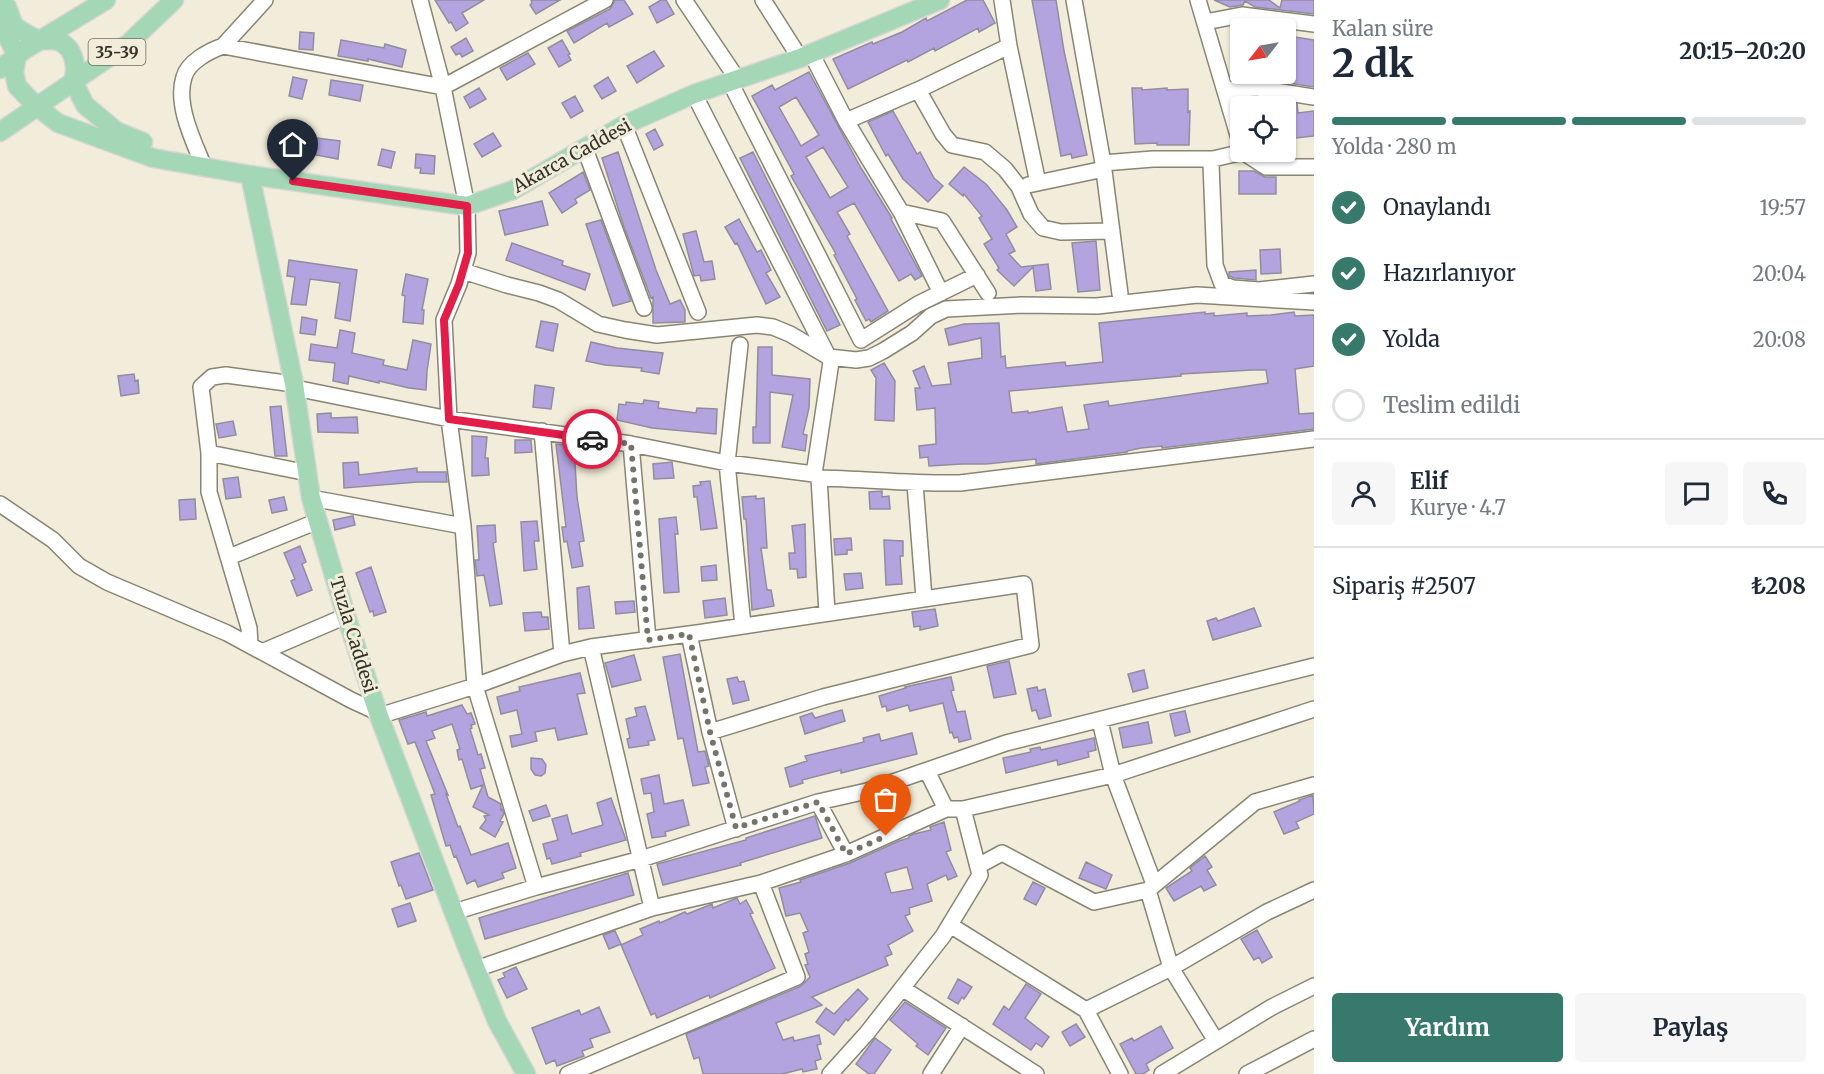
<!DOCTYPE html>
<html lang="tr">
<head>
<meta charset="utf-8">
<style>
  body { margin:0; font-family:Merriweather,serif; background:#f6f6f7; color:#1f2937; height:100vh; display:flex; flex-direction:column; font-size:22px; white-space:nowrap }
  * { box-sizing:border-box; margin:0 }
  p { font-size:20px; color:#747a83 }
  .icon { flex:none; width:33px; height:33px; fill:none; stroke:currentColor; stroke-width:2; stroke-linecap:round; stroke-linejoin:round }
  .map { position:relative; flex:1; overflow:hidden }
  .panel { display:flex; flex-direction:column; background:#fff; width:510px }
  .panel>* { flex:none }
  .needle { width:39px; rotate:239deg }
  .tools { position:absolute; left:1230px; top:18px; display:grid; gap:12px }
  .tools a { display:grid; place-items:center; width:66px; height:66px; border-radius:6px; background:#fff; box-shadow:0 2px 4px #0004; font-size:30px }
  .pin { position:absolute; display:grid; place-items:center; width:51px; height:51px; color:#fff; margin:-62px -26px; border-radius:50% 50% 50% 0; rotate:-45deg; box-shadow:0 0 6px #0007 }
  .pin .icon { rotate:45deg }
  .courier { position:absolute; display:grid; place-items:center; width:60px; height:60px; margin:-30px; border:4px solid #e11d48; border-radius:50%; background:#fff; color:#222; box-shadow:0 2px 8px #0007 }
  .head em { font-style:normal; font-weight:700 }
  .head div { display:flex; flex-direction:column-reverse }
  .head { display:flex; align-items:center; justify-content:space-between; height:102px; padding:0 18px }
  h1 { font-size:39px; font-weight:700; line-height:45px }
  .bar { display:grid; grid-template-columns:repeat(4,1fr); gap:9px 6px; align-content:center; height:72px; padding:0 18px }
  .bar i { height:8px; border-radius:4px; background:#e0e1e3 }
  .bar .active { background:#37796b }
  .bar p { grid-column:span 4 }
  .line { display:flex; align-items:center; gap:15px; padding:0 18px; border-top:2px solid #e0e1e3 }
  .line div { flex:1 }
  .round { display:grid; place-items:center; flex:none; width:63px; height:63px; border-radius:6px; background:#f6f6f7 }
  ol { padding:0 18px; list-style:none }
  li { display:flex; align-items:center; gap:18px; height:66px }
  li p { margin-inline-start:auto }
  li .icon { padding:6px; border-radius:50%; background:#37796b; color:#fff; stroke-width:4 }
  li:last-child { color:#747a83 }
  li i { width:33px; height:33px; border:3px solid #e0e1e3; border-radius:50% }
  .action { display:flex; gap:12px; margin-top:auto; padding:12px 18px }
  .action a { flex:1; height:69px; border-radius:6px; background:#37796b; color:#fff; font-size:24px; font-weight:700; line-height:69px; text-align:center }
  .action a+a { background:#f6f6f7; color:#1f2937 }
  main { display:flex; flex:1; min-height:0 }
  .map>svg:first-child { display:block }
  .building { fill:#b3a4df; stroke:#918d9f; stroke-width:1.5; fill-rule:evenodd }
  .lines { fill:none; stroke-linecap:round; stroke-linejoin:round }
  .minor-casing { stroke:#898573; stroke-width:18 }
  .major-casing { stroke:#d6d6d5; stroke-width:21 }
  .minor { stroke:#fff; stroke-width:15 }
  .major { stroke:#a4d7b6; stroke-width:18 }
  .done { stroke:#767468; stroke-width:6; stroke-dasharray:0 10.8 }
  .route { stroke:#e11d48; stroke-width:8 }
  .labels { text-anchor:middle; stroke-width:6; stroke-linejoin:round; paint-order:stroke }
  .shield { fill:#f2edda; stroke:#6d6b60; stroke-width:1.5 }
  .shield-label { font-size:16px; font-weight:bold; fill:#34332b }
  .street-label { font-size:18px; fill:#34332b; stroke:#f2edda }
</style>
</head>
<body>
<main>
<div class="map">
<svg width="1314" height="1074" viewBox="0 0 1314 1074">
  <rect width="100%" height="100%" fill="#f2edda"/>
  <!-- building -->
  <path class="building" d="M435 0H484L462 13 468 23 456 31 451 22 449 23Z
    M531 0H560L536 14 530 5 532 3Z
    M615 0H624L633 14 609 27 607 23 574 43 567 31 610 9Z
    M661 0H666L674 14 657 23 649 7Z
    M967 0H983L995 23 979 32 978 28 935 51 934 48 908 62 907 60 848 89 833 59 872 42 873 44 902 32 926 18 927 21Z
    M1032 0H1056L1064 51 1087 155 1072 158 1071 154 1061 156Z
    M1214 0H1269L1280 8 1282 0H1314V14L1255 7 1245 1 1243 5 1230 7Z
    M300 32 314 33 313 50 299 49Z
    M1288 36 1314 40V87L1258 78 1245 79 1233 74H1286Z
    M466 38 473 51 462 57 460 53 456 55 451 47Z
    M341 40 384 48 385 44 406 50 402 67 368 59V61L338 56Z
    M562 40 570 54 568 55 571 60 559 67 548 48Z
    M654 51 664 66 637 83 627 66Z
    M528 53 535 64 507 80 500 68Z
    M809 72 861 168 892 218 891 219 922 276 915 280 911 274 899 281 854 203 837 212 850 234 847 236 888 311 871 322 869 319 866 321 855 300 857 299 834 255 836 254 791 176 794 174 752 96 772 85 775 90ZM796 97 819 135 801 146 779 107ZM823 147 848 187 830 198 806 157Z
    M293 77 307 80 302 99 289 96Z
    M608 77 616 91 602 99 594 86Z
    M331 80 363 85 360 101 329 95Z
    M479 88 486 99 470 108 464 97Z
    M1132 88H1142V90L1167 88V90L1188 89V112L1190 111 1189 145H1157V143L1135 144Z
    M575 96 583 111 571 118 562 103Z
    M1290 103 1297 104 1298 113 1314 111V136L1286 139V104Z
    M893 111 917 154 920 152 934 178 943 186 928 202 903 179 888 154 886 156 868 122Z
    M655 129 663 145 654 150 646 134Z
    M493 133 501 146 482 157 474 144Z
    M286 135 308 139 309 137 340 141 338 159 284 149Z
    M382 149 395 152 391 168 378 165Z
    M618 152 656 270 670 304 680 300 685 310V322L653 323V297L651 298 624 227 602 158Z
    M753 152 840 325 827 331 740 158Z
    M416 154 435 156 434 174 420 173 421 168H415Z
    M964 167 986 184 1007 210 1017 227 1006 234 1015 251 1009 254 1021 267 1048 264 1051 289 1036 291 1033 267 1014 286 997 270 999 268 984 244 992 239 979 218 982 216 964 194 963 196 949 184Z
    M1239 171H1254L1265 177H1276V194H1239Z
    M583 172 590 190 575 199 577 203 562 213 549 193Z
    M542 201 548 225 505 235 499 211Z
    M739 219 757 252 761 250 771 270 766 273 780 297 766 304 737 243 735 244 725 227Z
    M601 220 631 301 613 306 586 224Z
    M696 231 704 262 712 261 715 279 701 281 700 275 694 276 683 234Z
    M1096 241 1100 290 1078 292 1072 243Z
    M512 243 563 261 562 265 590 274 585 290 506 260Z
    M1280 249 1281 273 1261 274 1260 250Z
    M289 260 357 270 350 321 335 318 340 283 310 279 306 305 291 304 295 277 287 276Z
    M1256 270V280L1235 278 1229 276V272Z
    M406 274 428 279 422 310H424L423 324 403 322 405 296 402 295Z
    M1205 312V314L1214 313V316L1247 313V316L1271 315 1294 312 1295 316 1314 315V366L1295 369 1299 414 1314 413V429L1162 448V446L1141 448 1127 451V452L1036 464V459L986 464H962L929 466 928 457 920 458 919 446 936 444 935 408 917 410 915 388H920L913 371 924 366 932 386 951 384 948 363 982 358 981 338 949 345 945 329 964 324 999 323 1001 357 1005 356 1006 368 1065 362 1066 366 1103 362 1099 323ZM1252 370H1266L1268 383 1109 406 1108 401 1084 405 1089 429 1067 432 1062 407 1028 413V411L1012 413 1009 391 1181 376V374Z
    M302 317 317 320 315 335 300 333Z
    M541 321 558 324 553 351 536 347Z
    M340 330 355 333 352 353 384 360 383 365 407 370 413 340 431 344 427 371 426 390 409 388 379 381V383L349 376 348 384 333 381 335 363 309 360 311 344 337 348Z
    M591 342 617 348 663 353 659 374 641 371 642 368 605 365 586 361Z
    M758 347H772V375L810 379 809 408 803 434 807 435 805 451 782 447 793 395 770 392V443H753V427H756Z
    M884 363 895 381 894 421 875 420 876 378 871 370Z
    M134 374 135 381 138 380 139 393 121 396 118 376Z
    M535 385 554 388 551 409 533 407Z
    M644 400 659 402 658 408 696 413 697 408 717 409 716 434 652 428 617 420 619 404 626 405V402L643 404Z
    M281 406 287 456H275L270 407Z
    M331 413V418L357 417 358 433 318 432 317 414Z
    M233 421 236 435 219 438 216 424Z
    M472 436 487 437 485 458H488L489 475 472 476Z
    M515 440H531L532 452 515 453Z
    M556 444 574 446 577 497 584 541 579 542 583 566 572 568 567 541 564 542 562 527H566Z
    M358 462 359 475 417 468V472H446L447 482H418L344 488 343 463Z
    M672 462 674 478 654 479 653 464Z
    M238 477 241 497 226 499 223 479Z
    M710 481 717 528 701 530 697 497H694L693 486 701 485 700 482Z
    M882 491V497L889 496 890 509H870L869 492Z
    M756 496V499L764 498 767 548H761L767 590H771L774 606 752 610 746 519H744L742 497Z
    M284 497 287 510 272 513 269 500Z
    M195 499 196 519 180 520 179 500Z
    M353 516 355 525 335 530 333 520Z
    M676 517 678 534H675L679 592 664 593 659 519Z
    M537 521 539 541H534L537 569 524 571 521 522Z
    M805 524 806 577 798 578 797 569H790L789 553H795L792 526Z
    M495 525 496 542 493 543 502 604 490 606 484 575 477 576 475 560H479L477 526Z
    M851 538 852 550H847V554L835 555 834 539Z
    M884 540 903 541V556H900L902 584 886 585Z
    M300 546 306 562 302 564 312 590 297 596 291 581 295 579 284 553Z
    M716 565 717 580 702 581 701 567Z
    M371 567 386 612 374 616 373 611 370 612 356 573Z
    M861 573 863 588 846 590 844 574Z
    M589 586 594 628 579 629 577 588Z
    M725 598 727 615 705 618 703 601Z
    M634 601 635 612 616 614 615 602Z
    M1254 608 1261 626 1213 640 1207 621 1216 618 1218 621Z
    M935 609 938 626 920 630V626L914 627 912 612Z
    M541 612 542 617H548L549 629 525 631 523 613Z
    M680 654 698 752 705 751 709 766 705 767 709 783 693 786 683 738 678 739 663 657Z
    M634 655 641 680 612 687 605 663Z
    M1009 661 1016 694 994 698 987 666Z
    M1144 670 1148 688 1133 692 1128 674Z
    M580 673 585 693 577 694 587 734 558 740 555 728 535 732 537 741 512 747 510 736 522 734 517 710 501 714 497 697 520 691 519 687Z
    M737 677 739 682 744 681 749 700 733 704 727 679Z
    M951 677 954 690 951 691 957 712 965 711 971 739 959 742 958 737 954 738 952 732 950 733 943 703 910 711 908 705 887 711 886 706 882 707 879 696 906 688 905 687Z
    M1037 687 1038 691 1045 689 1051 716 1039 719 1036 710 1032 711 1027 689Z
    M462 705 467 714 471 713 475 724 471 725 472 728 470 729 478 755 481 754 485 768 480 769 488 797 501 804V810L502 809 504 814 500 821 503 822 495 837 480 828 486 820 484 816 489 815 473 807 483 785 471 789 462 759 459 760 457 750 460 749 452 724 432 731 435 738 426 741 448 795 446 794 458 827 460 826 471 855 508 843 516 868 502 873 504 878 478 887 475 880 467 884 456 856 454 857 450 845 446 846 431 795 435 794 415 742 408 744 399 720 426 712 427 716Z
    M645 706 655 740 648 741 649 745 629 748 627 739 630 738 626 719 637 716 635 708Z
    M842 710 845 721 805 734 800 717 812 713 815 718Z
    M1185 711 1190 732 1175 736 1170 714Z
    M1148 722 1152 743 1123 748 1119 728Z
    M912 733 917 754 841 773V770L802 780 803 783 790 787 785 768 807 761 805 756 864 742 863 738 879 734 881 741Z
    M1094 738 1096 750 1088 752 1089 757 1058 765 1057 760 1006 773 1003 758 1031 752 1030 749 1040 747 1041 750Z
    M531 758 542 759 546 765 545 773 541 776 535 775 531 769Z
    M659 775 664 804 683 800 689 825 665 832 666 836 652 838 647 814 654 812 651 793 644 794 641 779Z
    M1313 795 1314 814 1296 822 1299 828 1284 834 1274 812 1300 801 1299 800Z
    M611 798 626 840 580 853 581 856 552 864 550 858 547 859 543 844 558 840 552 819 567 815 572 834 603 825 597 803Z
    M546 805 550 816 533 821 529 811Z
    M815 816 822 838 740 863 741 865 663 885 657 864 746 840V838Z
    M944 822 951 850 946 852 957 876 948 880 946 875 927 884 932 901 909 908 910 914 905 916 913 931 888 945 892 954 885 957 888 965 812 997 822 1005 776 1023 783 1040 793 1037 794 1041 819 1035 821 1044 817 1045 821 1059 815 1061 817 1069 803 1072 802 1069 782 1074H703L699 1057 694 1059 686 1034 801 986 810 977 805 965 808 964 805 954 809 952 803 933 808 931 800 913 786 916 779 888 801 882 800 880 850 863 899 841 909 838V836L914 834 931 830 930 827ZM907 867 913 889 891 893 885 873Z
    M419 853 433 890 406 899 401 885 399 886 391 862Z
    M1205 856 1212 867 1207 870 1216 885 1204 891 1201 886 1174 901 1166 888 1192 871 1190 868Z
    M1086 862 1112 875 1106 889 1079 878Z
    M628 873 634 895 485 939 479 918Z
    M1033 882 1045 888 1036 905 1024 899Z
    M737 898 740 904 746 900 753 913 750 914 775 968 710 998 709 995 657 1018 655 1013 651 1015 621 945 643 935 640 929 659 921 660 923 685 912 687 914 712 904 713 908Z
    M410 903 416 921 398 927 392 909Z
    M1257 930 1272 957 1262 963 1259 957 1254 960 1241 939Z
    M615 931 621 944 609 949 603 935Z
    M516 967 527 989 507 998 498 980 505 977 503 973Z
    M958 979 972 987 964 999 962 997 958 1004 948 998Z
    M1026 984 1041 994 1025 1018 1049 1037 1042 1047 1036 1043 1031 1050 993 1024 1004 1006 1009 1010Z
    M858 989 868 999 848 1021 846 1019 834 1035 816 1022 826 1008 834 1014Z
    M905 1002 946 1028 928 1055 916 1046 918 1044 890 1020Z
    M599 1007 610 1032 590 1039 593 1047 582 1051 584 1056 557 1066 555 1060 546 1064 532 1028 579 1010 581 1015Z
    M1076 1024 1085 1037 1070 1046 1062 1032Z
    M1161 1026 1173 1048 1146 1064 1149 1070 1143 1074H1136L1120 1044 1132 1038 1134 1041Z
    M875 1038 891 1050 874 1074H869L856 1064Z"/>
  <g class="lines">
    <!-- minor casing -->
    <g class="minor-casing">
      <path id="minor" d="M265 0 223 46 443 87 605 0
        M420 0 443 87 467 206 468 253 459 284 444 320 449 419 463 526 475 686 536 887
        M684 0 738 80
        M763 0 800 58
        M1002 0 1009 46 1038 183
        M1074 0 1103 163 1120 294
        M1198 0 1240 142
        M1205 22 1242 15 1314 24
        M811 53 846 121 901 212 941 293
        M730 82 861 340 918 304 977 275
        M918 90 943 134 952 145 985 152 1005 169 1019 187 1031 214 1043 228 1061 232 1112 231
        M1225 90 1257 88 1314 97
        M694 94 831 362 814 474
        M846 121 918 90 1009 46
        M624 125 698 312
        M585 149 644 308
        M1103 163 1153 159H1213
        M204 167C194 142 175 105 184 77 188 62 209 51 223 46
        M1314 167H1266L1243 152 1213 159 1211 164 1215 265 1222 284 1233 288 1259 290 1314 284
        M1028 185 1104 169
        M901 212 942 221 988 293
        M463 271 507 285 539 293 558 300 598 324 625 330 657 335 757 325 773 327 790 334 829 357 856 360 869 358 883 351 912 333 931 316 946 309 1021 305 1097 306 1197 295 1314 302
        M740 345 727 463 743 626
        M295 388 449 419 631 444 727 463 814 474 819 478C866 479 913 484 960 483L1314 439
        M542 431 562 654
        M631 444 648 640
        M209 453 308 473
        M819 478 827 613
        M915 484 924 598
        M311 498 463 526
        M0 504 53 540 79 566 107 582 227 633 351 700 377 712
        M229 557 318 521
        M689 634 710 732 736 829
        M250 645 249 628 209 492V453L201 387 212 377 226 375 294 384
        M591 647 652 908
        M262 652 346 616
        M379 716 475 686 562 654 591 647 697 633 1024 584 1031 645 823 697 710 732
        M1100 721 1113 775 1154 884
        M927 771 946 809
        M818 802 846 854
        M978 866 1002 853 1094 902 1148 890 1255 802 1314 785
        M1148 890 1171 968 1216 1041
        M454 912 536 887 641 859 818 802 867 791 1006 743 1314 666
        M950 925 1086 1010 1171 968 1267 912 1314 890
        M476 969 652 908 761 883 846 854 946 809H963L1113 775 1314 709
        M902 988 1036 1074
        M1086 1010 1120 1074
        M568 1074 797 977 761 883
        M830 1074 867 1033 943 936 980 875 963 809
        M931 1074 962 1026
        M1162 1074 1272 1007 1314 986
        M1247 1074 1314 1039"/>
    </g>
    <!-- major casing -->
    <g class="major-casing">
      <path id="major" d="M3 0 4 30 17 56 14 72 17 86 36 106 58 123 153 158 250 175 467 206 513 190 624 125 694 94 800 58 940 0
        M7 7 14 26C21 30 31 37 39 40 45 41 51 39 58 41 74 47 78 67 73 81L85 105 116 131 143 142
        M0 69 24 50 106 0
        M0 132 128 44 174 0
        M250 175 294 384 311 498 346 616 379 716 465 942 497 1021 526 1074"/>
    </g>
    <!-- minor -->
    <use href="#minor" class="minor"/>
    <!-- major -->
    <use href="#major" class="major"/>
  </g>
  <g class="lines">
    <!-- done -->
    <path class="done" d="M592 439 631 444 648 640 689 634 710 732 736 828 818 802 846 854 886 836"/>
    <!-- route -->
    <path class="route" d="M293 181 467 206 468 253 459 284 444 320 449 419 592 439"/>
  </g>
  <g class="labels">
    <!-- shield labels -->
    <rect class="shield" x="88.5" y="39" width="57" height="26" rx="4.5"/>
    <g class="shield-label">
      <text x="117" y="58">35-39</text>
    </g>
    <!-- street labels -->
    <g class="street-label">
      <text transform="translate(572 156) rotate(-29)" y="6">Akarca Caddesi</text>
      <text transform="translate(353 635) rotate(73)" y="6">Tuzla Caddesi</text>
    </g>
  </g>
</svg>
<div class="tools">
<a><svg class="needle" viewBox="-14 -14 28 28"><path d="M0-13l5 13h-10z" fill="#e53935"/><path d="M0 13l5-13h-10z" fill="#747a83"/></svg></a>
<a><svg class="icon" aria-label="locate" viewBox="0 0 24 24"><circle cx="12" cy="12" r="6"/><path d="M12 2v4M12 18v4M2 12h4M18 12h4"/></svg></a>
</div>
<div class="pin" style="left:886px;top:836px;background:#ea580c"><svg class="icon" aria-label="bag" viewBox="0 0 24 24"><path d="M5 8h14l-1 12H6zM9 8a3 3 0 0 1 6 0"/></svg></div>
<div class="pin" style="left:293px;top:181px;background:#1f2937"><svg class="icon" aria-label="home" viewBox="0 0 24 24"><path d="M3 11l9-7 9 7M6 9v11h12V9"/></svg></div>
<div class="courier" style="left:592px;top:439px"><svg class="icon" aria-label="car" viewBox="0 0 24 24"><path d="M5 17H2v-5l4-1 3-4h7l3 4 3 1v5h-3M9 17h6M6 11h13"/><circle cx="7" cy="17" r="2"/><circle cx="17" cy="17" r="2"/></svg></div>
</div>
<section class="panel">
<div class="head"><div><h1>2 dk</h1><p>Kalan süre</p></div><em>20:15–20:20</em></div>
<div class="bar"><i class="active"></i><i class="active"></i><i class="active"></i><i></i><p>Yolda · 280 m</p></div>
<ol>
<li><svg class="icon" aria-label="check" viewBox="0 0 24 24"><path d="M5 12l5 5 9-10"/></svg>Onaylandı<p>19:57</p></li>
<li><svg class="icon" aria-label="check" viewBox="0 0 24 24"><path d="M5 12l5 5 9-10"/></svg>Hazırlanıyor<p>20:04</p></li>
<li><svg class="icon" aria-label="check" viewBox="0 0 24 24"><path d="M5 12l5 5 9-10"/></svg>Yolda<p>20:08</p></li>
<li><i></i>Teslim edildi</li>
</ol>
<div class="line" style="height:108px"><a class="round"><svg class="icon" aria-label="person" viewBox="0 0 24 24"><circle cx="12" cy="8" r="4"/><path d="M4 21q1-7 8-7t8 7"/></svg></a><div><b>Elif</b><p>Kurye · 4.7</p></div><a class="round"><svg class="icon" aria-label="chat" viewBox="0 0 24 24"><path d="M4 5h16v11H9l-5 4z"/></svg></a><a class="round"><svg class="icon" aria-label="phone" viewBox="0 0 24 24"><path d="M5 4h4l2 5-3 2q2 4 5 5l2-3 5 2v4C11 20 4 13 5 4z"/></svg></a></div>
<div class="line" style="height:78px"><div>Sipariş #2507</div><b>₺208</b></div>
<div class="action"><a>Yardım</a><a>Paylaş</a></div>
</section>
</main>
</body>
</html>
